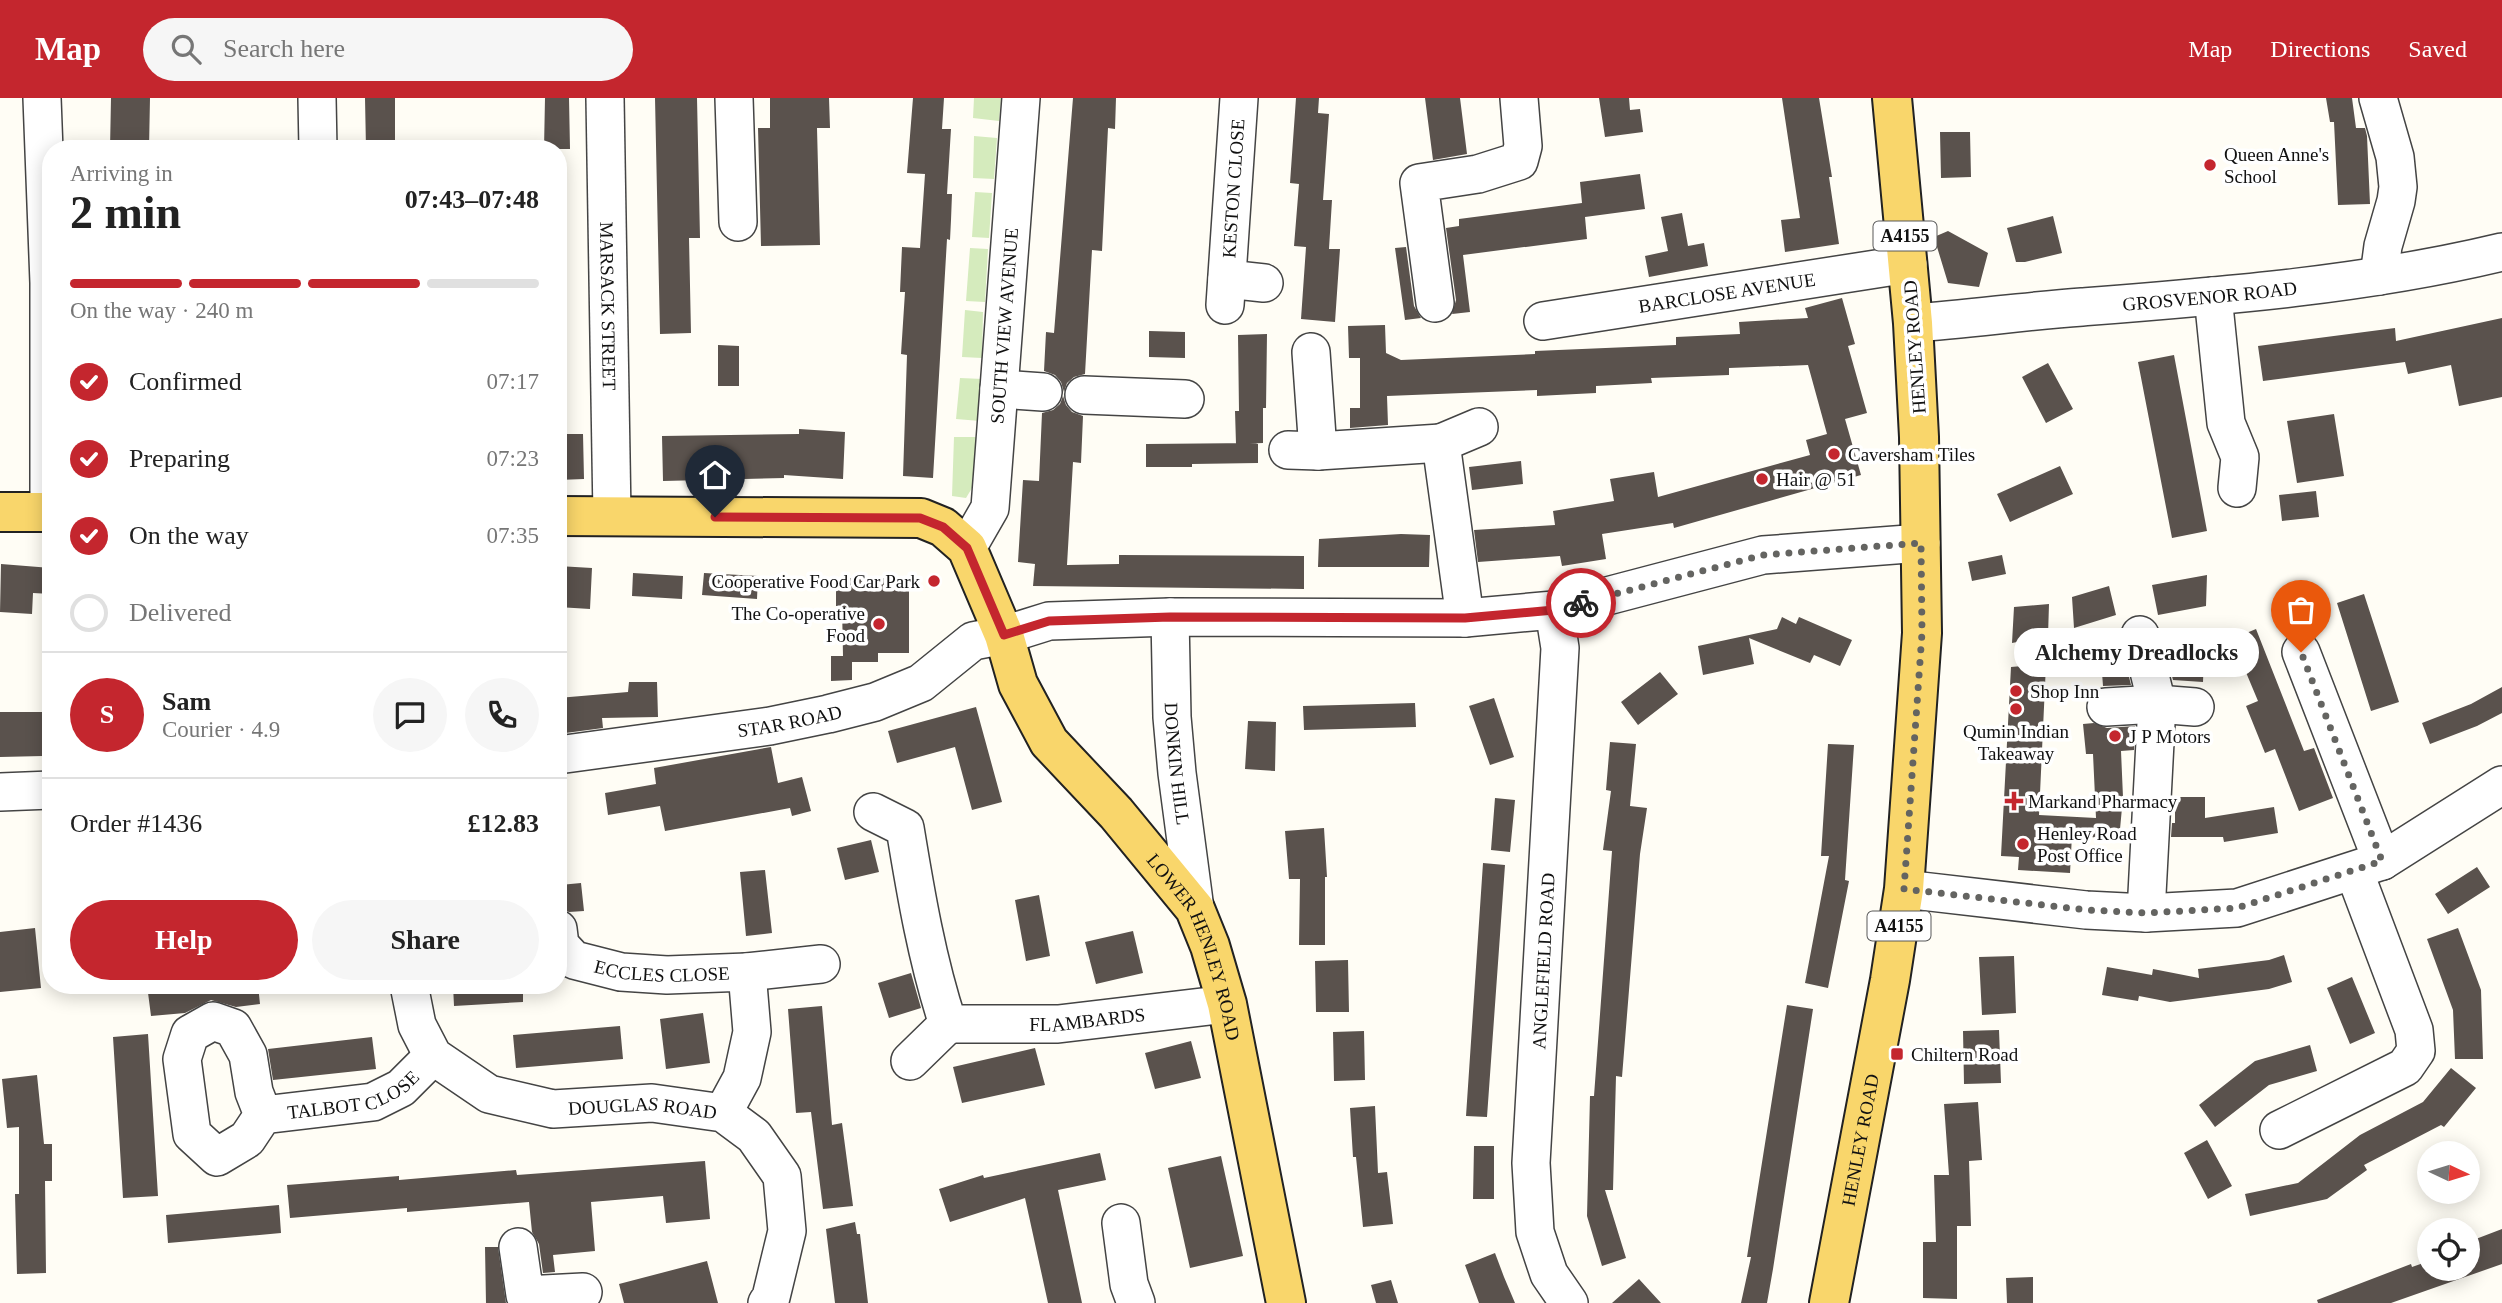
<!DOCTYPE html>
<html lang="en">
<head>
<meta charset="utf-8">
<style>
  body { margin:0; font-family:"Times New Roman",serif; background:#f6f6f6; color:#222; height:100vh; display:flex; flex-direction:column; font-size:26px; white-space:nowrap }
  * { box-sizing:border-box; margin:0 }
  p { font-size:23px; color:#767676 }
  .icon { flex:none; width:38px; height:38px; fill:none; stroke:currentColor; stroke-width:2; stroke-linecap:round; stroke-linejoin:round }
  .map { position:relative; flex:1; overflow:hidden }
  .drawer { position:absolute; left:42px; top:42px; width:525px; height:854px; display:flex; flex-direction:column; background:#fff; border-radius:28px; box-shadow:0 4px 18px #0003 }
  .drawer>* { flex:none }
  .needle { width:46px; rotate:94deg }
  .buttons { position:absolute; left:2417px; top:1043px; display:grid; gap:14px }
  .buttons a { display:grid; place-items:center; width:63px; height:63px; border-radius:50%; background:#fff; box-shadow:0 4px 18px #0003; font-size:35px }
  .pin { position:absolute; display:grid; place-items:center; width:60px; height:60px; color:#fff; margin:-72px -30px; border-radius:50% 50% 50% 0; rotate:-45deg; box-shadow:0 0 7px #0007 }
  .pin .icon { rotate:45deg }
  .courier { position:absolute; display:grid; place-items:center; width:70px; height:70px; margin:-35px; border:5px solid #c4262e; border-radius:50%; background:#fff; color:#222; box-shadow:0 2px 9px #0007 }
  .bubble { position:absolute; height:49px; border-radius:24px; background:#fff; box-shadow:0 4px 18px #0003; font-size:23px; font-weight:800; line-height:49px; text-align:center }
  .head em { font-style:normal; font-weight:800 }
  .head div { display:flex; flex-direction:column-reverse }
  .head { display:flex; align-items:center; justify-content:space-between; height:119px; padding:0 28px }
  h1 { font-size:46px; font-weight:800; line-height:52px }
  .bar { display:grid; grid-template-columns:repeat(4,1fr); gap:10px 7px; align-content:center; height:84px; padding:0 28px }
  .bar i { height:9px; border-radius:5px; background:#e0e0e0 }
  .bar .on { background:#c4262e }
  .bar p { grid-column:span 4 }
  .line { display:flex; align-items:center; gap:18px; padding:0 28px; border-top:2px solid #e0e0e0 }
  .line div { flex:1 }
  .round { display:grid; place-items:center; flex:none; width:74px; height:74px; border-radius:37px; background:#f6f6f6 }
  ol { padding:0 28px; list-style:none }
  li { display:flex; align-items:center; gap:21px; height:77px }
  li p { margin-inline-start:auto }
  li .icon { padding:7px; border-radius:50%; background:#c4262e; color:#fff; stroke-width:4 }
  li:last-child { color:#767676 }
  li i { width:38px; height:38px; border:4px solid #e0e0e0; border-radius:50% }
  .button { display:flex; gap:14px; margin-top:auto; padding:14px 28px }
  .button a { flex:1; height:80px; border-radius:42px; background:#c4262e; color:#fff; font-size:28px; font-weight:800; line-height:80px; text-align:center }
  .button a+a { background:#f6f6f6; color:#222 }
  header { display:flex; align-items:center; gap:42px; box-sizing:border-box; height:98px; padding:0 35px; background:#c4262e; color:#fff }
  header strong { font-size:33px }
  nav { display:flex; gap:38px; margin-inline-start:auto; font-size:24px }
  .search { width:490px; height:63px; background:#f6f6f6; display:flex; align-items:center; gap:18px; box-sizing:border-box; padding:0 24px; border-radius:38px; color:#767676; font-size:26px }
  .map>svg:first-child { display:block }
  .green { fill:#d5ebbd }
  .building { fill:#5a524d }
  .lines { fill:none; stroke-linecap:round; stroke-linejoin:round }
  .minor-casing { stroke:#444; stroke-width:40 }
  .major-casing { stroke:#222; stroke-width:42 }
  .minor { stroke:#fff; stroke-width:37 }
  .major { stroke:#f9d66b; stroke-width:38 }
  .done { stroke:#646461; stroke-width:7; stroke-dasharray:0 12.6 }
  .route { stroke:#c4262e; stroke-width:9 }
  .poi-dot { fill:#c4262e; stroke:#fff; stroke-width:2.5 }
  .labels { text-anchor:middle; stroke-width:7; stroke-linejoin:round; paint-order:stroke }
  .shield { fill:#fff; stroke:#585858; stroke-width:2 }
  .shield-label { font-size:18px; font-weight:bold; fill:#111 }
  .poi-label { font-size:19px; fill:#111; stroke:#fff; text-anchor:start }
  .street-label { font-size:19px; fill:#111; stroke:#fff }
</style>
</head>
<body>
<header>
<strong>Map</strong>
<div class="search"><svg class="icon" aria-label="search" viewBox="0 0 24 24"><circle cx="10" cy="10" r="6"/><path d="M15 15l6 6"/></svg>Search here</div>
<nav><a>Map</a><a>Directions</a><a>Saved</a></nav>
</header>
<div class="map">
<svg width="2502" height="1205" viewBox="0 0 2502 1205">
  <rect width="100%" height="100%" fill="#fffdf5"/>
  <!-- green -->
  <path class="green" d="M974 0H1001L999 23 973 20Z
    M974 38 997 40 994 81 973 80Z
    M975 94 992 95 989 140 972 139Z
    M970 150 988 151 985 204 966 203Z
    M965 212 983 214 982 260 962 259Z
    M960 280 983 281 980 323 956 321Z
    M954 339H981L978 380 966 400 952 398Z"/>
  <!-- building -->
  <path class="building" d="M111 0H150L149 51H110Z
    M365 0H395V51H366Z
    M545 0H569L570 51H544Z
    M655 0H697L700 140H689L691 235 660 236Z
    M770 0H829L830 30H817L820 147 761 148 758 30H770Z
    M913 0H944L942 31H951L947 96H952L951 122 950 142 947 141 933 380 903 378 907 257 901 256 905 194H900L902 149 920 150 925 76 907 75Z
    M1073 0H1116L1115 31 1108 30 1102 153 1092 152 1085 276 1074 279 1067 285 1064 294 1061 284 1055 277 1044 273 1046 234 1054 235Z
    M1296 0H1319L1318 15 1329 16 1323 102H1332L1329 151H1340L1335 224 1301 221 1306 149 1294 148 1299 86 1290 85Z
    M1425 0H1460L1467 56 1433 62Z
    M1599 0H1629L1630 12 1640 11 1643 34 1605 39Z
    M1782 0H1819L1832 79H1829L1839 146 1785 154 1781 122 1800 120Z
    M2326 0H2352L2356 30H2365L2367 38 2370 106 2338 107 2334 24H2330Z
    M1940 34H1970L1971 79 1941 80Z
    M1640 76 1645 111 1585 119 1587 141 1463 157 1470 214 1452 216 1456 202 1446 130 1459 128V121L1582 105 1580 84Z
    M1682 115 1688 148 1704 145 1708 168 1649 179 1645 158 1668 153 1661 119Z
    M2053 118 2062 155 2025 164H2016L2007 130Z
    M1948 133 1988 155 1979 189 1948 185 1934 139Z
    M1406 149 1414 208 1421 220 1405 222 1395 150Z
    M1842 200 1855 246 1848 248 1867 315 1845 321 1861 377 1674 430 1673 425 1602 436 1606 461 1562 468 1560 458 1478 464 1474 432 1555 427 1553 413 1614 403 1610 381 1654 374 1658 399 1810 357 1806 342 1827 336 1808 267 1729 270V277L1651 280 1652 285 1596 288V295L1537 298V292L1387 298 1388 327 1350 330V310H1360V260H1349L1348 228 1385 227 1386 255 1401 262 1535 256V253L1676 247V239L1740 236 1739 224 1808 220 1805 210Z
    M2502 220V299L2459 308 2451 267 2408 276 2405 264 2263 283 2258 248 2395 230 2396 243Z
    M1149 233 1185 234V260L1149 259Z
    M1267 236 1266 310H1263V345L1236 346 1235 313H1239L1238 237Z
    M718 247 739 248V288H718Z
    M2174 257 2207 433 2172 440 2138 264Z
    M2048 265 2073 311 2046 325 2022 279Z
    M1063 298 1066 307 1072 314 1083 318 1081 365 1073 364 1067 467 1119 466V457L1304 458V491L1033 488 1035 466 1018 464 1023 382 1039 383 1042 315 1053 312 1060 306Z
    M2334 316 2344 378 2297 385 2287 323Z
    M799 331 845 334 843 381 784 377V380L663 383 662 338 799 336Z
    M558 336H583L584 381 558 382Z
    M1254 345 1258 346V365L1192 366V369H1146V346Z
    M1521 363 1523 386 1472 392 1469 369Z
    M2060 368 2073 396 2010 424 1997 396Z
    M2316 393 2319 419 2282 423 2279 397Z
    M1401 436 1430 437 1429 469H1318L1319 441Z
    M2002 457 2006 476 1972 483 1968 464Z
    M1 466 51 470V496L33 495 32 516 0 514Z
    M558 468 592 470 590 511 558 509Z
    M633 475 683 478 682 501 632 498Z
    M704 475 758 478 757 501 702 497Z
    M2207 477 2206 508 2158 517 2152 487Z
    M836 480H909V555H878V564H852V582L831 583V558H843L842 508H836Z
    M2109 488 2116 517 2074 530 2072 499Z
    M2364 496 2399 604 2371 613 2337 505Z
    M2049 506 2048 538 2012 545 2014 509Z
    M1782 519 1796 526 1799 519 1852 542 1840 568 1814 557 1810 565 1749 540 1754 566 1703 577 1698 548 1777 531Z
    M2256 531 2304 653 2314 650 2333 700 2299 713 2275 651 2265 655 2246 608 2258 603 2232 541Z
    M2166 555 2204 556 2203 584 2173 582Z
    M2124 559 2131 587 2103 588 2101 561Z
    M2046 566 2039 717 2096 720 2093 656H2086L2083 626 2094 625 2107 630 2135 628 2134 652 2121 653 2123 699 2119 742 2072 737 2070 775 2018 772 2019 759 2001 758 2011 569Z
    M1660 574 1678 596 1638 627 1621 604Z
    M629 584H657L658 619 602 620 603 630 558 636V600L628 594Z
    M2502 589V615L2477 628 2430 646 2422 625 2471 606Z
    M1494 600 1514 659 1490 667 1469 608Z
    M1415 605 1416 629 1304 632 1303 608Z
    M976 609 1002 704 972 712 955 649 897 665 888 633Z
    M0 614H51V644L43 645V658L0 659Z
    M1248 623 1276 624 1275 673 1245 671Z
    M1610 644 1636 646 1630 708 1647 710 1640 756 1622 979 1616 978 1613 1092H1605L1626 1160 1602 1168 1587 1118 1590 998H1594L1612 753 1603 752 1611 693 1606 692Z
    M1828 646 1854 647 1845 782 1849 783 1828 890 1805 885 1829 758H1821Z
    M771 649 778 685 802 679 811 713 792 718 790 710 665 733 660 708 608 717 605 695 656 686 654 670Z
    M2175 699H2205V720L2274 709 2278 735 2224 744 2223 739H2171L2172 725H2175Z
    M1495 700 1515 702 1510 754 1491 752Z
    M1324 730 1327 779H1325V847H1299L1300 781H1289L1285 733Z
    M871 742 879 774 845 782 837 750Z
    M1483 765 1505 767 1487 1019 1466 1018Z
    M2477 769 2490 789 2448 816 2435 796Z
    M765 772 772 835 746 838 740 774Z
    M581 785 584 813 569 814 562 811 560 787Z
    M1039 797 1050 858 1026 863 1015 802Z
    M35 830 41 890 0 894V834Z
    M2458 830 2481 892 2483 961H2455L2453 912 2427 841Z
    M1133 833 1143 875 1096 886 1085 844Z
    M2284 857 2292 884 2269 891 2170 904 2139 898 2138 903 2102 897 2107 869 2152 877 2153 871 2199 880 2198 871 2269 862Z
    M2014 858 2016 915 1982 917 1979 859Z
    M1348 862 1349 914H1316L1315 863Z
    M911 875 921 910 889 920 878 885Z
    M2352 879 2375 935 2350 946 2327 890Z
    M147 887H258L260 906 236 909 211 902 185 915 151 918Z
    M453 887H523V904L454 908Z
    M1787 907 1813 911 1773 1171 1767 1205H1741L1751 1159H1747Z
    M822 908 832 1027 842 1025 853 1108 823 1111 811 1014 796 1015 788 911Z
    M703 915 710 965 666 971 660 921Z
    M620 928 623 961 516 970 513 937Z
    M1999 932 2001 985 1964 986 1963 933Z
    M1364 933 1365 982 1334 983 1333 934Z
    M148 936 158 1098 123 1100 113 939Z
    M372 939 376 971 273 982 268 951Z
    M1191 943 1201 980 1155 991 1145 955Z
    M2310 947 2317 973 2269 987 2215 1029 2199 1007 2255 963Z
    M1035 950 1045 987 962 1005 953 969Z
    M2451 970 2476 990 2444 1029 2441 1027 2364 1067 2367 1072 2327 1101 2250 1118 2245 1096 2298 1085 2360 1037 2423 1004Z
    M37 977 44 1046H52V1083H45L46 1175 17 1176 15 1096H19V1029L7 1030 2 981Z
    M1978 1004 1982 1062 1969 1063 1971 1128H1957V1201L1923 1200V1144H1936L1934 1077H1949L1944 1006Z
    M1375 1008 1378 1075 1387 1074 1393 1126 1363 1129 1356 1059H1353L1350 1010Z
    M2207 1042 2232 1088 2208 1101 2184 1055Z
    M1474 1048H1494V1101H1473Z
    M1100 1055 1106 1082 1058 1092 1082 1205H1048L1025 1100 950 1124 939 1091 983 1077 984 1080Z
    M1221 1058 1243 1158 1190 1170 1168 1070Z
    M705 1063 710 1121 666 1125 663 1098 591 1104 595 1153 553 1157 555 1174 543 1175 539 1146 532 1134 529 1104 407 1114V1110L290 1120 287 1087 399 1078V1082L516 1072 517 1077Z
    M279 1107 281 1135 168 1145 166 1117Z
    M855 1124 857 1136H860L868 1205H835L826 1131Z
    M2502 1131V1166L2391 1205H2318L2317 1202 2411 1166 2412 1169 2429 1163V1171H2468V1144Z
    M485 1149H498L506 1205H486Z
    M1495 1155 1504 1179 1515 1205H1479L1465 1167Z
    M707 1163 718 1205H624L619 1186Z
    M2033 1179V1205H2007L2006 1180Z
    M1639 1181 1661 1205H1612Z
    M1391 1182 1398 1205H1376L1371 1187Z"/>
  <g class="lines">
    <!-- minor casing -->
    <g class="minor-casing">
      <g id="minor">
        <path d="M42 0 49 185V414"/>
        <path d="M317 0 318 51"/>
        <path id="s1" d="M605 0 612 418"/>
        <path d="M734 0 738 124"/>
        <path d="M2378 0 2395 59 2398 89 2396 103 2383 148 2379 178"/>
        <path d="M1227 181 1264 185"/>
        <path d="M2213 198 2226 325 2240 359 2237 390"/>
        <path d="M1435 205 1419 85 1478 76 1519 63 1523 48 1519 0"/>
        <path id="s2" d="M1225 207 1239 0"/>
        <path id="s3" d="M1543 223 1908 166"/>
        <path id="s4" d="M1913 225C1969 221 2026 213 2082 209 2222 198 2365 187 2502 154"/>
        <path d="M1311 254 1318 353"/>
        <path d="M999 291 1043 294"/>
        <path d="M1084 297 1185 301"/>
        <path d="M1288 352 1318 353 1441 345"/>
        <path id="s5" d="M967 450 990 410 1021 0"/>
        <path d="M1554 512 1560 550 1531 1065 1535 1134 1549 1176 1569 1205"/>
        <path id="s6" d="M1170 519 1172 619 1177 675 1195 811"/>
        <path d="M1465 520 1441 345 1479 329"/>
        <path d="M2140 537 2157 606 2146 815"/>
        <path d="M2301 554 2382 763"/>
        <path d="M2106 609 2157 606 2195 609"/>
        <path id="s7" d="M558 657 770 628 828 616 875 604 921 585 973 543 1004 537 1049 523 1170 519 1465 520 1554 512 1763 457 1921 445"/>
        <path d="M0 694 51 692"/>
        <path id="s8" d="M873 714 905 730C916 797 927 862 948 926H1058L1227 906"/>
        <path d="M1904 791 2086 812 2146 815 2237 810 2382 763 2502 687"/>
        <path id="s9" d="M558 831 560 847 574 862 621 874 667 877 747 874 752 934 742 980 723 1015"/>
        <path d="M747 874 821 866"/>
        <path id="s10" d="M409 887 417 927 433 958 489 996 553 1011 652 1005 723 1015 754 1038 782 1078 787 1133 771 1199 767 1205"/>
        <path d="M910 963 948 926"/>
        <path id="s11" d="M263 1017 254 994 248 957 233 930 213 923 190 936 182 961 192 1036 217 1059 247 1041 263 1017 373 1004 401 990 433 958"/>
        <path d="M2279 1032 2405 969 2416 953 2414 932 2354 773"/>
        <path d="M1121 1125 1129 1186 1136 1205"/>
        <path d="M518 1149 525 1197 583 1194"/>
      </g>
    </g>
    <!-- major casing -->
    <g class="major-casing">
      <g id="major">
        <path d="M0 414H51"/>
        <path id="s12" d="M558 418 921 420 943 429 967 450 1004 537 1018 586 1049 644 1116 715 1195 811 1210 848 1227 906 1286 1205"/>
        <path id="s13" d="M1829 1205 1890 882 1904 791 1922 535 1919 339 1913 225 1892 0"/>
      </g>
    </g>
    <!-- minor -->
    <use href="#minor" class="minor"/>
    <!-- major -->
    <use href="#major" class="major"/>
  </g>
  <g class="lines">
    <!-- done -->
    <path class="done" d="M1581 505 1763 457 1921 445 1922 535 1904 791 2087 812 2146 815 2237 810 2382 763 2301 554"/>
    <!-- route -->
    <path class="route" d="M715 419 920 420 943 429 967 450 1004 537 1049 523 1170 519 1465 520 1554 512 1581 505"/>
  </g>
  <!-- markers -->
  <g class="poi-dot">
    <circle cx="2210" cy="67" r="7"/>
    <circle cx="1834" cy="356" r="7"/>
    <circle cx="1762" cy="381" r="7"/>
    <circle cx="934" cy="483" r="7"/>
    <circle cx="879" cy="526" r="7"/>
    <circle cx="2016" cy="593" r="7"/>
    <circle cx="2016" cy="611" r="7"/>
    <circle cx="2115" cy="638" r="7"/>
    <path d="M2010.5 692.5h7v7h7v7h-7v7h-7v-7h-7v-7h7z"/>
    <circle cx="2023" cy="746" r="7"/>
    <rect x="1890" y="949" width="14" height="14" rx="3.5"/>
  </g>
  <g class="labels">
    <!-- shield labels -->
    <g class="shield">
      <rect x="1873.5" y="123.5" width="63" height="29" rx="5"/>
      <rect x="1867.5" y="813.5" width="63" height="29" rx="5"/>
    </g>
    <g class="shield-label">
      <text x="1905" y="144">A4155</text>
      <text x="1899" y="834">A4155</text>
    </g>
    <!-- poi labels -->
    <g class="poi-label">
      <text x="2224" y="63">Queen Anne's<tspan x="2224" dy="22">School</tspan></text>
      <text x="1848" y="363">Caversham Tiles</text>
      <text x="1776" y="388">Hair @ 51</text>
      <text x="920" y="490" text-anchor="end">Cooperative Food Car Park</text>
      <text x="865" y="522" text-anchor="end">The Co-operative<tspan x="865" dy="22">Food</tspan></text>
      <text x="2030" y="600">Shop Inn</text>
      <text x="2016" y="640" text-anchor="middle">Qumin Indian<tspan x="2016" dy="22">Takeaway</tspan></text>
      <text x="2129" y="645">J P Motors</text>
      <text x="2028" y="710">Markand Pharmacy</text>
      <text x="2037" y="742">Henley Road<tspan x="2037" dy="22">Post Office</tspan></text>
      <text x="1911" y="963">Chiltern Road</text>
    </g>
    <!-- street labels -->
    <g class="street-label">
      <text dy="7" stroke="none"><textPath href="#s2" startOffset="117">KESTON CLOSE</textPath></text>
      <text dy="7" stroke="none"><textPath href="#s3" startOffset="186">BARCLOSE AVENUE</textPath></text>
      <text dy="7" stroke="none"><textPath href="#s4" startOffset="298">GROSVENOR ROAD</textPath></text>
      <text dy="7" stroke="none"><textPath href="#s1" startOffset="208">MARSACK STREET</textPath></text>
      <text dy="7" stroke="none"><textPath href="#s5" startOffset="229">SOUTH VIEW AVENUE</textPath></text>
      <text transform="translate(1914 249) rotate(-94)" y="7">HENLEY ROAD</text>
      <text dy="7" stroke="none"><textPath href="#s7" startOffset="234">STAR ROAD</textPath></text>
      <text dy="7" stroke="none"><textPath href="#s6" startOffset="147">DONKIN HILL</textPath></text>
      <text dy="7" stroke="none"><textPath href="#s12" startOffset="886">LOWER HENLEY ROAD</textPath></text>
      <text transform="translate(1543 863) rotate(-87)" y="7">ANGLEFIELD ROAD</text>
      <text dy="7" stroke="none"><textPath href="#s9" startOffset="126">ECCLES CLOSE</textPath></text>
      <text dy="7" stroke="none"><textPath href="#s8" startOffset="376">FLAMBARDS</textPath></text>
      <text dy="7" stroke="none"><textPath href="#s11" startOffset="434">TALBOT CLOSE</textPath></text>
      <text dy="7" stroke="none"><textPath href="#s10" startOffset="299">DOUGLAS ROAD</textPath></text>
      <text dy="7" stroke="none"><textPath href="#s13" startOffset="166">HENLEY ROAD</textPath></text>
    </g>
  </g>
</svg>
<div class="buttons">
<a><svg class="needle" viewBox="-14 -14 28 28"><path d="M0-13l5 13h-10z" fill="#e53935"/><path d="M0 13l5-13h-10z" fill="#767676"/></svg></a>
<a><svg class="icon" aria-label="locate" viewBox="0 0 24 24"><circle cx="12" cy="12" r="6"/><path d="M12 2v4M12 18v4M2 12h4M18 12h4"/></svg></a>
</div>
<div class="pin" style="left:2301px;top:554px;background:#ea580c"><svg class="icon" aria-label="bag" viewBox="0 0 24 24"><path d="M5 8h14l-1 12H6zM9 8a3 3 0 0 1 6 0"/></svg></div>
<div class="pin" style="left:715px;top:419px;background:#1f2937"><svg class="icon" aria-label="home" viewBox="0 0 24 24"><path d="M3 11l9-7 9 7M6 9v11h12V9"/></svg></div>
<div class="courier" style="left:1581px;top:505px"><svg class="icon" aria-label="bike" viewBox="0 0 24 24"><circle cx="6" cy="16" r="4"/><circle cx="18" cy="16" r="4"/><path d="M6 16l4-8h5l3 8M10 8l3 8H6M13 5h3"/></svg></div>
<div class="bubble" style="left:2014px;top:530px;width:245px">Alchemy Dreadlocks</div>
<section class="drawer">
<div class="head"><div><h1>2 min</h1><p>Arriving in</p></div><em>07:43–07:48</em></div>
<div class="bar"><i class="on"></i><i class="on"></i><i class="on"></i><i></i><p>On the way · 240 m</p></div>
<ol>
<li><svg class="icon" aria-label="check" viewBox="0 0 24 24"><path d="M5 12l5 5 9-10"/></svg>Confirmed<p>07:17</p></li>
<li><svg class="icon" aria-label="check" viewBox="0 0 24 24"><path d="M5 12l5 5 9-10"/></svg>Preparing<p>07:23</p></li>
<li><svg class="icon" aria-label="check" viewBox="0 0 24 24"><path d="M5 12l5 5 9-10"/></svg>On the way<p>07:35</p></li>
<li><i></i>Delivered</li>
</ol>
<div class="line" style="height:126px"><b class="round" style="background:#c4262e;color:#fff">S</b><div><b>Sam</b><p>Courier · 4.9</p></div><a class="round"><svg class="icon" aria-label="chat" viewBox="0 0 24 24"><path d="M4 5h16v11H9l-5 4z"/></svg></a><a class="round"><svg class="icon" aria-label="phone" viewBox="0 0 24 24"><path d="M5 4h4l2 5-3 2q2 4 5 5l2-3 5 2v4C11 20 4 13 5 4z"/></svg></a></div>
<div class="line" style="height:91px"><div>Order #1436</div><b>£12.83</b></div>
<div class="button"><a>Help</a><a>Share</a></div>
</section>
</div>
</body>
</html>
